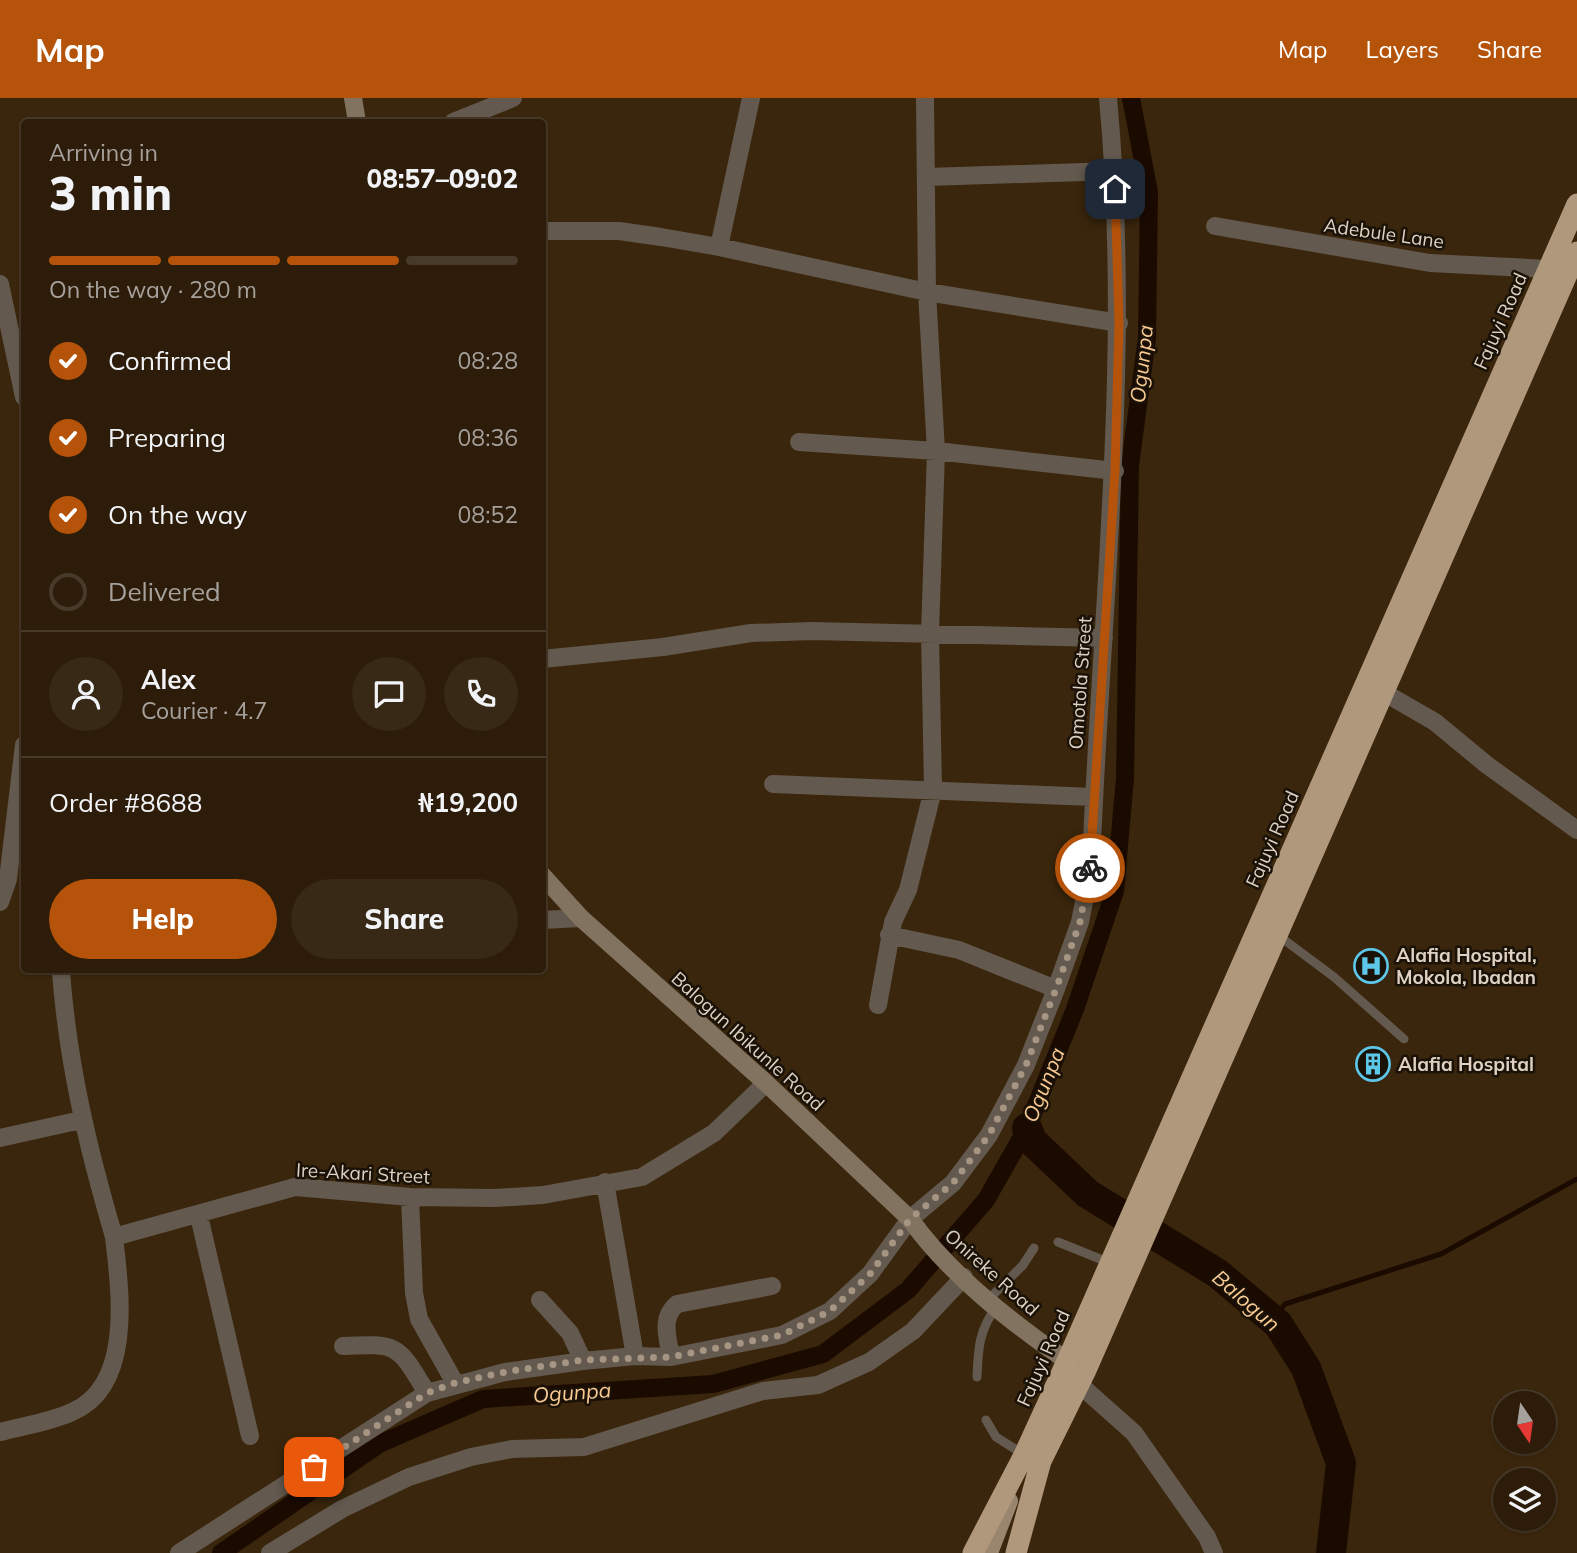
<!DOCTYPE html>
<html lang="en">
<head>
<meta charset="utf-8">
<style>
  body { margin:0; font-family:Mulish,sans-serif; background:#382917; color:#f1f3f6; height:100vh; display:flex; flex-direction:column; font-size:26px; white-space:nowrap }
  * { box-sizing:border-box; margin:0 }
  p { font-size:23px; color:#a6a19c }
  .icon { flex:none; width:38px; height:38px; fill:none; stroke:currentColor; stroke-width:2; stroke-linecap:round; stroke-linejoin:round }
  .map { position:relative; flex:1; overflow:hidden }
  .side { position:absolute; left:21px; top:21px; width:525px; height:854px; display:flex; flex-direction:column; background:#2c1c09; border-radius:7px; box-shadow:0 2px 5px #0004,0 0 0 2px #483a2a }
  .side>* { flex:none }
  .needle { width:46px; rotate:167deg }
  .tools { position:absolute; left:1493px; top:1293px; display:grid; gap:14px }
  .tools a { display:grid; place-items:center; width:63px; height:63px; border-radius:50%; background:#2c1c09; box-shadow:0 2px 5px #0004,0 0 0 2px #483a2a; font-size:35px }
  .pin { position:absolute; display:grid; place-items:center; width:60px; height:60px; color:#fff; margin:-30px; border-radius:14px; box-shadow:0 4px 10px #0006 }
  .courier { position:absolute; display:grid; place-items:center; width:70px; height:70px; margin:-35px; border:5px solid #b45309; border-radius:50%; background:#fff; color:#222; box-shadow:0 2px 9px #0007 }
  .overview em { font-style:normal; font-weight:800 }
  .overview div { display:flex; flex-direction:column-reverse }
  .overview { display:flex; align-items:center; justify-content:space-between; height:119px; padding:0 28px }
  h1 { font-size:46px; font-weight:800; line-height:52px }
  .bar { display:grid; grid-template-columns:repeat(4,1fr); gap:10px 7px; align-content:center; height:84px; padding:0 28px }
  .bar i { height:9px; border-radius:5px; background:#483a2a }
  .bar .current { background:#b45309 }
  .bar p { grid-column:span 4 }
  .line { display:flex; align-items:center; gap:18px; padding:0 28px; border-top:2px solid #483a2a }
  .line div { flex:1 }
  .round { display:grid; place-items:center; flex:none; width:74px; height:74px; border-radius:37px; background:#382917 }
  ol { padding:0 28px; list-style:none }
  li { display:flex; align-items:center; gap:21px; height:77px }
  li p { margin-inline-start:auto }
  li .icon { padding:7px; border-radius:50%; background:#b45309; color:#fff; stroke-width:4 }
  li:last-child { color:#a6a19c }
  li i { width:38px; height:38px; border:4px solid #483a2a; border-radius:50% }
  .button { display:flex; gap:14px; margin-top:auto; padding:14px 28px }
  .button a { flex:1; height:80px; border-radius:42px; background:#b45309; color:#fff; font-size:28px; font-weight:800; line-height:80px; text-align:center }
  .button a+a { background:#382917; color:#f1f3f6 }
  header { display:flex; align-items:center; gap:42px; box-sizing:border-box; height:98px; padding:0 35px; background:#b45309; color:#fff }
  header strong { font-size:33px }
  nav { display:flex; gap:38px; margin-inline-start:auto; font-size:24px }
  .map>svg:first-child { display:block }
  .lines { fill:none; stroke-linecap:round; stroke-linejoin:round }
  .stream { stroke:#1b0a00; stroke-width:5 }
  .canal { stroke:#1b0a00; stroke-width:18 }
  .river { stroke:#1b0a00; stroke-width:30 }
  .lane { stroke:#63594e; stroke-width:9 }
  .street { stroke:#63594e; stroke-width:18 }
  .secondary { stroke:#827260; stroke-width:18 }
  .primary { stroke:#9a866f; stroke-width:18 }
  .highway { stroke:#b0987c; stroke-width:21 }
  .done { stroke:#a59582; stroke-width:7; stroke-dasharray:0 12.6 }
  .route { stroke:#b45309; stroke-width:9 }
  .labels { text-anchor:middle; stroke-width:5; stroke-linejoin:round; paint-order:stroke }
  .street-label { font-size:19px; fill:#ded1c2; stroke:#1a1107 }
  .poi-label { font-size:19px; font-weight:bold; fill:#ded1c2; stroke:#1a1107; text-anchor:start }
  .water-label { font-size:21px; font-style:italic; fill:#f8c992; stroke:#1a1107 }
</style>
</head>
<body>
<header>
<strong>Map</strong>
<nav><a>Map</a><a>Layers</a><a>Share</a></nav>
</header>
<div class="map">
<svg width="1577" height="1455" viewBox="0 0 1577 1455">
  <rect width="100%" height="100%" fill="#3a260c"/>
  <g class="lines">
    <!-- stream -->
    <path class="stream" d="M1273 1221 1285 1206 1441 1156 1577 1081"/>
    <!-- canal -->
    <path class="canal" d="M221 1455 379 1346 483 1301 713 1286 823 1256 908 1192 986 1102 1027 1030 1075 911 1115 793 1125 680 1130 367 1147 240 1149 94 1131 0"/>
    <!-- river -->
    <path class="river" d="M1027 1030 1032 1043 1088 1096 1217 1175 1278 1226 1306 1270 1341 1365 1331 1455"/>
    <!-- lane -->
    <path class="lane" d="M1279 838 1334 879 1404 941
      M1058 1144 1110 1165
      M989 1201 1023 1167 1034 1150
      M977 1279C978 1252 979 1230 997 1209
      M986 1322 996 1339 1023 1356"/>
    <!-- street -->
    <path class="street" d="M453 24 513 0
      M927 79 1114 73
      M1215 128 1430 165 1548 171
      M542 133H619L661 139 719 149 927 194 1119 225
      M719 149 751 0
      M0 186 24 299
      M799 344 936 353 1115 373
      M542 561 663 549 751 535 813 533 1104 540
      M1383 594 1435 624 1487 667 1577 732
      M773 686 1093 699
      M0 804 8 781 24 647
      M542 822 581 820
      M889 837 959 852 1056 891
      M61 874C68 967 88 1050 114 1139
      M878 907 893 824 908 792 933 692 930 535 936 353 927 194 925 0
      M0 1040 81 1022
      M605 1084 635 1258
      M410 1099 414 1195 419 1221 455 1285
      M199 1118 250 1338
      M540 1202 570 1235 583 1263
      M343 1248C399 1245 398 1247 427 1295
      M671 1259C668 1240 660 1220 677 1206L772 1188
      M1079 1286 1134 1335 1207 1439 1214 1455
      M0 1334C23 1328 50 1324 72 1314 134 1288 120 1192 114 1139L295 1089 410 1099 495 1100 543 1097 642 1079 714 1035 766 985
      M179 1455 427 1295 505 1274 583 1263 635 1258 671 1259 782 1237 830 1213 870 1176 910 1121 953 1085 989 1037 1026 967 1056 891 1080 824 1091 768C1101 511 1132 257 1108 0
      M270 1455 342 1411 409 1379 471 1359 512 1351 584 1349 763 1293 818 1287 869 1264 913 1233 964 1179"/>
    <!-- secondary -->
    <path class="secondary" d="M353 0 357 24
      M542 777 581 820 766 985 910 1121C950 1177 1011 1224 1067 1263"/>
    <!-- primary -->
    <path class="primary" d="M989 1455 1009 1403"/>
    <!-- highway -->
    <path class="highway" d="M973 1455 1024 1357 1067 1263 1577 106
      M1016 1455 1041 1363 1086 1272 1577 154"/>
  </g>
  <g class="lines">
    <!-- done -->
    <path class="done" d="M314 1369 427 1295 455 1285 505 1274 583 1262 671 1259 782 1237 830 1213 870 1176 910 1121 953 1085 989 1037 1026 967 1056 891 1080 824 1090 770"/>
    <!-- route -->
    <path class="route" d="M1090 770 1115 373 1119 225 1115 91"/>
  </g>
  <!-- icons -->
  <defs>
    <g id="hospital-ring" transform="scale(1.75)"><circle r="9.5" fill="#1a1107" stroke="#5cc7e8" stroke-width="1.5"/><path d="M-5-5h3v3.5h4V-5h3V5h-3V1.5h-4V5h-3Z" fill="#5cc7e8"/></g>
    <g id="building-ring" transform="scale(1.75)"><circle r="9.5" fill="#1a1107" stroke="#5cc7e8" stroke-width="1.5"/><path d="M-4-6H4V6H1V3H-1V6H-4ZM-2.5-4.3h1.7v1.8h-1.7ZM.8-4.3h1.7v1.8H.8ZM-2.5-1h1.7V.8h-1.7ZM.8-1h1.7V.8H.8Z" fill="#5cc7e8"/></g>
  </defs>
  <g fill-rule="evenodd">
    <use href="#hospital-ring" x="1371" y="868"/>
    <use href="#building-ring" x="1373" y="966"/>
  </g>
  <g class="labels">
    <!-- street labels -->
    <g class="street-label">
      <text transform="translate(1384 135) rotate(8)" y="7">Adebule Lane</text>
      <text transform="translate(1500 223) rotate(-66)" y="7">Fajuyi Road</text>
      <text transform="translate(1080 585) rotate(-86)" y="7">Omotola Street</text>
      <text transform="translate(1272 741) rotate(-66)" y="7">Fajuyi Road</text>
      <text transform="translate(748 943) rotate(42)" y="7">Balogun Ibikunle Road</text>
      <text transform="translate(363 1075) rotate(3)" y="7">Ire-Akari Street</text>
      <text transform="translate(992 1174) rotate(42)" y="7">Onireke Road</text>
      <text transform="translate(1043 1260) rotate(-66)" y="7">Fajuyi Road</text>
    </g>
    <!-- poi labels -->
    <g class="poi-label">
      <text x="1396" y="864">Alafia Hospital,<tspan x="1396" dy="22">Mokola, Ibadan</tspan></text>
      <text x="1398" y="973">Alafia Hospital</text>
    </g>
    <!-- water labels -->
    <g class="water-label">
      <text transform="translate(1142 266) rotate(-84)" y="7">Ogunpa</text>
      <text transform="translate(1044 987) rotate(-68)" y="7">Ogunpa</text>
      <text transform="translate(1246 1203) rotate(41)" y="7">Balogun</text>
      <text transform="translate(572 1295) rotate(-4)" y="7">Ogunpa</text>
    </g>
  </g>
</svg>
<div class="tools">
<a><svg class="needle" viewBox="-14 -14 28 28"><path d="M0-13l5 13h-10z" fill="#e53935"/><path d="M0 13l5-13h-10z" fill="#a6a19c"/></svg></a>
<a><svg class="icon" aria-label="layers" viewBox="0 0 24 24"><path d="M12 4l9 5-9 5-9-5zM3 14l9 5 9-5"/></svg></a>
</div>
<div class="pin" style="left:314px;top:1369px;background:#ea580c"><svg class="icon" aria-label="bag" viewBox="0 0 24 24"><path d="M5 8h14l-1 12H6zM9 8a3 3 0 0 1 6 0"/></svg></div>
<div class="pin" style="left:1115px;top:91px;background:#1f2937"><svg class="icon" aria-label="home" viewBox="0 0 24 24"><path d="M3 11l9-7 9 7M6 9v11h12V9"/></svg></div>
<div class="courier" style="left:1090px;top:770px"><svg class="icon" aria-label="bike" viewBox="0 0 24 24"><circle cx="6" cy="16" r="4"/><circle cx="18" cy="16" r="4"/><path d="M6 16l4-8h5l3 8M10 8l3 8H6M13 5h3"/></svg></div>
<section class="side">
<div class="overview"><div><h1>3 min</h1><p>Arriving in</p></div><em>08:57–09:02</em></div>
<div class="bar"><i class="current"></i><i class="current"></i><i class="current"></i><i></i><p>On the way · 280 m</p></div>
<ol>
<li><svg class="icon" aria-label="check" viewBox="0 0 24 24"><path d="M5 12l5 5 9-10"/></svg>Confirmed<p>08:28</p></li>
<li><svg class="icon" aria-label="check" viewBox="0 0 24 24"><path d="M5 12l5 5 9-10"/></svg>Preparing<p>08:36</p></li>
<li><svg class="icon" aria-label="check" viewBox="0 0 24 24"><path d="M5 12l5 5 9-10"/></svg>On the way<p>08:52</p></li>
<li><i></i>Delivered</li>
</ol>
<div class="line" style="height:126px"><a class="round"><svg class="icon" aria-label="person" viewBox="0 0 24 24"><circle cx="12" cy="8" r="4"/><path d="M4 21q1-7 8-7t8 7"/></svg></a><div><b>Alex</b><p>Courier · 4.7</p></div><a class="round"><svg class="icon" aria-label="chat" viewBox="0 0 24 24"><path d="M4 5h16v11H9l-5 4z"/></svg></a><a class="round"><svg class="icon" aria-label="phone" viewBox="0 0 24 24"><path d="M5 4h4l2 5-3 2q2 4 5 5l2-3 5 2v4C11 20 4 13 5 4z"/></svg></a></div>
<div class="line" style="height:91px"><div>Order #8688</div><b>₦19,200</b></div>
<div class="button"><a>Help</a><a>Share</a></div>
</section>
</div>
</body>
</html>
